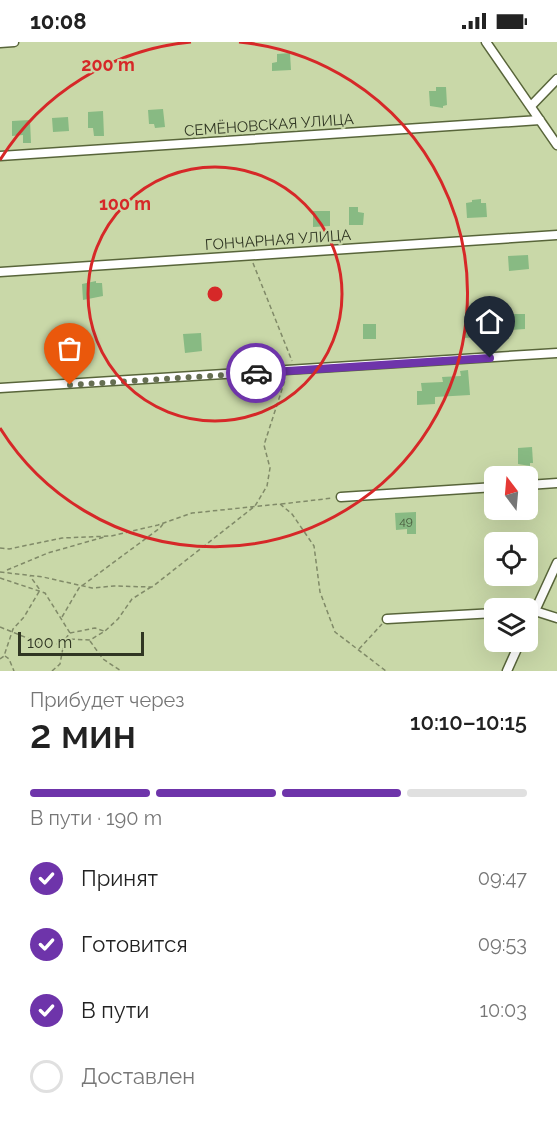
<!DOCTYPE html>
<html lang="ru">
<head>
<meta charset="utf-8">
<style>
  body { margin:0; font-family:Raleway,sans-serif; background:#f2f2f2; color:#222; height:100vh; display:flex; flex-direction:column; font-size:22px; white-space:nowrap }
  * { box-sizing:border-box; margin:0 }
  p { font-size:20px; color:#767676 }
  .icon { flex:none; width:33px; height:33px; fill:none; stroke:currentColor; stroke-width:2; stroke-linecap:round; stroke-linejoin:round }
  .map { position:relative; height:629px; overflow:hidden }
  .panel { display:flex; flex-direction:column; background:#fff; flex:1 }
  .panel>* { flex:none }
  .needle { width:39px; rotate:344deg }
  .tools { position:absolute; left:484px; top:424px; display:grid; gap:12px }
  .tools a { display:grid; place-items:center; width:54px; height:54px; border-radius:9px; background:#fff; box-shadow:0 6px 24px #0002; font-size:30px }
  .scale { position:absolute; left:18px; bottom:15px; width:126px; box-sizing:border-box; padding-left:6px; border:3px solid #303623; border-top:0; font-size:16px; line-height:21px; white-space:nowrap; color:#303623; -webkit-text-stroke:4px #c9d8a8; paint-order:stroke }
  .pin { position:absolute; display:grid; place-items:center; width:51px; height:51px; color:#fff; margin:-62px -26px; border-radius:50% 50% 50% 0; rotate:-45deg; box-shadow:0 0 6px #0007 }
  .pin .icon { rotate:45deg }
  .courier { position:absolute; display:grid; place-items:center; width:60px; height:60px; margin:-30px; border:4px solid #6e34aa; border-radius:50%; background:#fff; color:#222; box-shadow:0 2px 8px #0007 }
  .summary em { font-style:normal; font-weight:600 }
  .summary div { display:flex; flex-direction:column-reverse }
  .summary { display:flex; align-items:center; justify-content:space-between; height:102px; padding:0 30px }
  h1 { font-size:39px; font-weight:600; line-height:45px }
  .bar { display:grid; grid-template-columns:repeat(4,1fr); gap:9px 6px; align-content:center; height:72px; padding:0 30px }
  .bar i { height:8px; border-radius:4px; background:#e0e0e0 }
  .bar .current { background:#6e34aa }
  .bar p { grid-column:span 4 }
  ol { padding:0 30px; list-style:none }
  li { display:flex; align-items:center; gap:18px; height:66px }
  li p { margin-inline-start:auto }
  li .icon { padding:6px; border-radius:50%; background:#6e34aa; color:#fff; stroke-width:4 }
  li:last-child { color:#767676 }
  li i { width:33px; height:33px; border:3px solid #e0e0e0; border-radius:50% }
  .status { display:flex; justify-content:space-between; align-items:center; height:42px; padding:0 30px; background:#fff; direction:ltr }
  .status svg { height:16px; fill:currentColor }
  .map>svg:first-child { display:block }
  .building { fill:#88ba83 }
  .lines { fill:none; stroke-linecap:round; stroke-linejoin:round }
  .street-casing { stroke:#58653a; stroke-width:11 }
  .path { stroke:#808a68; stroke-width:1.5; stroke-dasharray:4.5 3; stroke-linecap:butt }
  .street { stroke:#fff; stroke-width:8 }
  .done { stroke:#666f52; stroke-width:6; stroke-dasharray:0 10.8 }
  .route { stroke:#6e34aa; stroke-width:8 }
  .ring { fill:none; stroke:#d62828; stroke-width:3 }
  .labels { text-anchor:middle; stroke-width:4.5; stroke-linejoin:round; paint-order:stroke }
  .number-label { font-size:12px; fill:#46573b }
  .street-label { font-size:15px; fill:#303623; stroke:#c9d8a8 }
  .centre { fill:#d62828; stroke:#c9d8a8; stroke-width:3 }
  .ring-label { font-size:18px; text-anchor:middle; font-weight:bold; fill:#d62828; stroke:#c9d8a8; stroke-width:4.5; stroke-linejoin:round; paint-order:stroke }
</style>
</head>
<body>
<div class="status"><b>10:08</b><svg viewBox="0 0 49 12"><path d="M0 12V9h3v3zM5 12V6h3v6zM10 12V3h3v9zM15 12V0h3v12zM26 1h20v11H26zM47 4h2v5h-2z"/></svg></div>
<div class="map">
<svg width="557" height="629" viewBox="0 0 557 629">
  <rect width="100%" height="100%" fill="#c9d8a8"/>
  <!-- building -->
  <path class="building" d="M290 11 291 28 272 29V21L277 20V12Z
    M436 45H446L447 63 443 64V66L430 64 429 49H436Z
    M163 67 165 85 155 86 154 82H149L148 68Z
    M103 69 104 94H94L93 86H88V70Z
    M68 75 69 89 53 90 52 76Z
    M30 78 31 101H23V93L12 94V79Z
    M481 157V161H486L487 175 467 176 466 161 472 160V158Z
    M349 165H358V170L364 171 363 183H349Z
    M313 169H330V184L313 185Z
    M528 213 529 227 509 229 508 214Z
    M96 239V241H102L103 254 83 258 82 242Z
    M510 272H525V287L511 288Z
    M481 278 480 295 464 296 465 279Z
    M363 282H376V297H363Z
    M201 291 202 309 185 311 183 292Z
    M468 328 470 353 435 355V362L417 363V349H422L421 341 443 340 442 335 461 334 460 329Z
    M532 405 533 421H530V424L518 422V406Z
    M416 470V492H407V487L396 488 395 471Z"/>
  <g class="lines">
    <!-- street casing -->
    <g class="street-casing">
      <path id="street" d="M486 0 557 103
        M0 1 14 0
        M531 64 557 37
        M0 114 540 78
        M0 230 557 193
        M0 346 557 311
        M528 443 557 441
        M341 455 495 445
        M528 570 535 569 557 576
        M387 577 495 571
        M528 584 557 521
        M507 629 520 600"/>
    </g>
    <!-- path -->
    <path class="path" d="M253 221 292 319
      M281 462 333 456
      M0 506 9 507 62 496 111 494 158 483 192 471 280 462 292 472 314 504 320 550 335 590 386 629
      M7 528 48 511 104 495
      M0 530 43 535 92 546 114 544 152 545 255 464 267 444 270 426 264 403 285 338
      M0 536 45 551 70 591 66 596
      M62 575 79 546 160 486 163 482
      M0 585 42 602H57L66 597 90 598 105 589 118 577 132 557 151 545
      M70 591 95 586 104 589
      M90 599 103 617 121 629
      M359 607 382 582
      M5 614 9 617 14 629
      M0 617 4 614 13 587 24 575 40 548 30 534
      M52 629 60 622 64 600"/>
    <!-- street -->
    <use href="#street" class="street"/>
  </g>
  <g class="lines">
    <!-- done -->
    <path class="done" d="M70 343 256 331"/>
    <!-- route -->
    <path class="route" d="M256 331 490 316"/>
  </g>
  <!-- distance rings -->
  <g class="ring">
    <circle cx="215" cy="252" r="127"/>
    <path d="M0 118A253 253 0 0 1 191 0M239 0A253 253 0 1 1 0 386"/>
  </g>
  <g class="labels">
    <!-- number labels -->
    <g class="number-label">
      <text x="406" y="483">49</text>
    </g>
    <!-- street labels -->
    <g class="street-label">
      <text transform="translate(269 83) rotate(-4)" y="5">СЕМЁНОВСКАЯ УЛИЦА</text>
      <text transform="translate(278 198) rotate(-4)" y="5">ГОНЧАРНАЯ УЛИЦА</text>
    </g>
  </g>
  <circle cx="215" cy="252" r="9" class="centre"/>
  <g class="ring-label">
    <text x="108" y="29">200 m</text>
    <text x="125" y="168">100 m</text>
  </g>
</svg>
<div class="tools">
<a><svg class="needle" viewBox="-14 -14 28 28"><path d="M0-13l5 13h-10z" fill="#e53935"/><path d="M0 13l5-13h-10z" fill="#767676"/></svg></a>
<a><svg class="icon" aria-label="locate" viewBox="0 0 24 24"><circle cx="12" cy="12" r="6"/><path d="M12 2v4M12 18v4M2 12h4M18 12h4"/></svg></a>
<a><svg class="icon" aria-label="layers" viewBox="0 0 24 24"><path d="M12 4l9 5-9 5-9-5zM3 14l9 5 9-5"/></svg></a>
</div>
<div class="scale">100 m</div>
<div class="pin" style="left:70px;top:343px;background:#ea580c"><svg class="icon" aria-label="bag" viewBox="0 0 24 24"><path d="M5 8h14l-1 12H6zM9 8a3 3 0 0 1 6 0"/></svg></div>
<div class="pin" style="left:490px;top:316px;background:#1f2937"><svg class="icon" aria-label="home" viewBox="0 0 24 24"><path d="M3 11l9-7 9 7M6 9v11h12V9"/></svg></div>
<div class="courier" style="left:256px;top:331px"><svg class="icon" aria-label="car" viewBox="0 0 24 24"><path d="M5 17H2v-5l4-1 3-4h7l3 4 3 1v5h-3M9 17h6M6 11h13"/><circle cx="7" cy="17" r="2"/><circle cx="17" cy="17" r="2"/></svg></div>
</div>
<section class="panel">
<div class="summary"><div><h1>2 мин</h1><p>Прибудет через</p></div><em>10:10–10:15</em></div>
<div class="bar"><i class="current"></i><i class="current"></i><i class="current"></i><i></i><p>В пути · 190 m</p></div>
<ol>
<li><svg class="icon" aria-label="check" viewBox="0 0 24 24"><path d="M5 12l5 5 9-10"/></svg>Принят<p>09:47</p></li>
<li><svg class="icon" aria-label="check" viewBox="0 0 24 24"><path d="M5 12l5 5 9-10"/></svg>Готовится<p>09:53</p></li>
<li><svg class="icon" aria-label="check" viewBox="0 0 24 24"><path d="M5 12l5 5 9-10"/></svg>В пути<p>10:03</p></li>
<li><i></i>Доставлен</li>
</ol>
</section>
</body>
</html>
